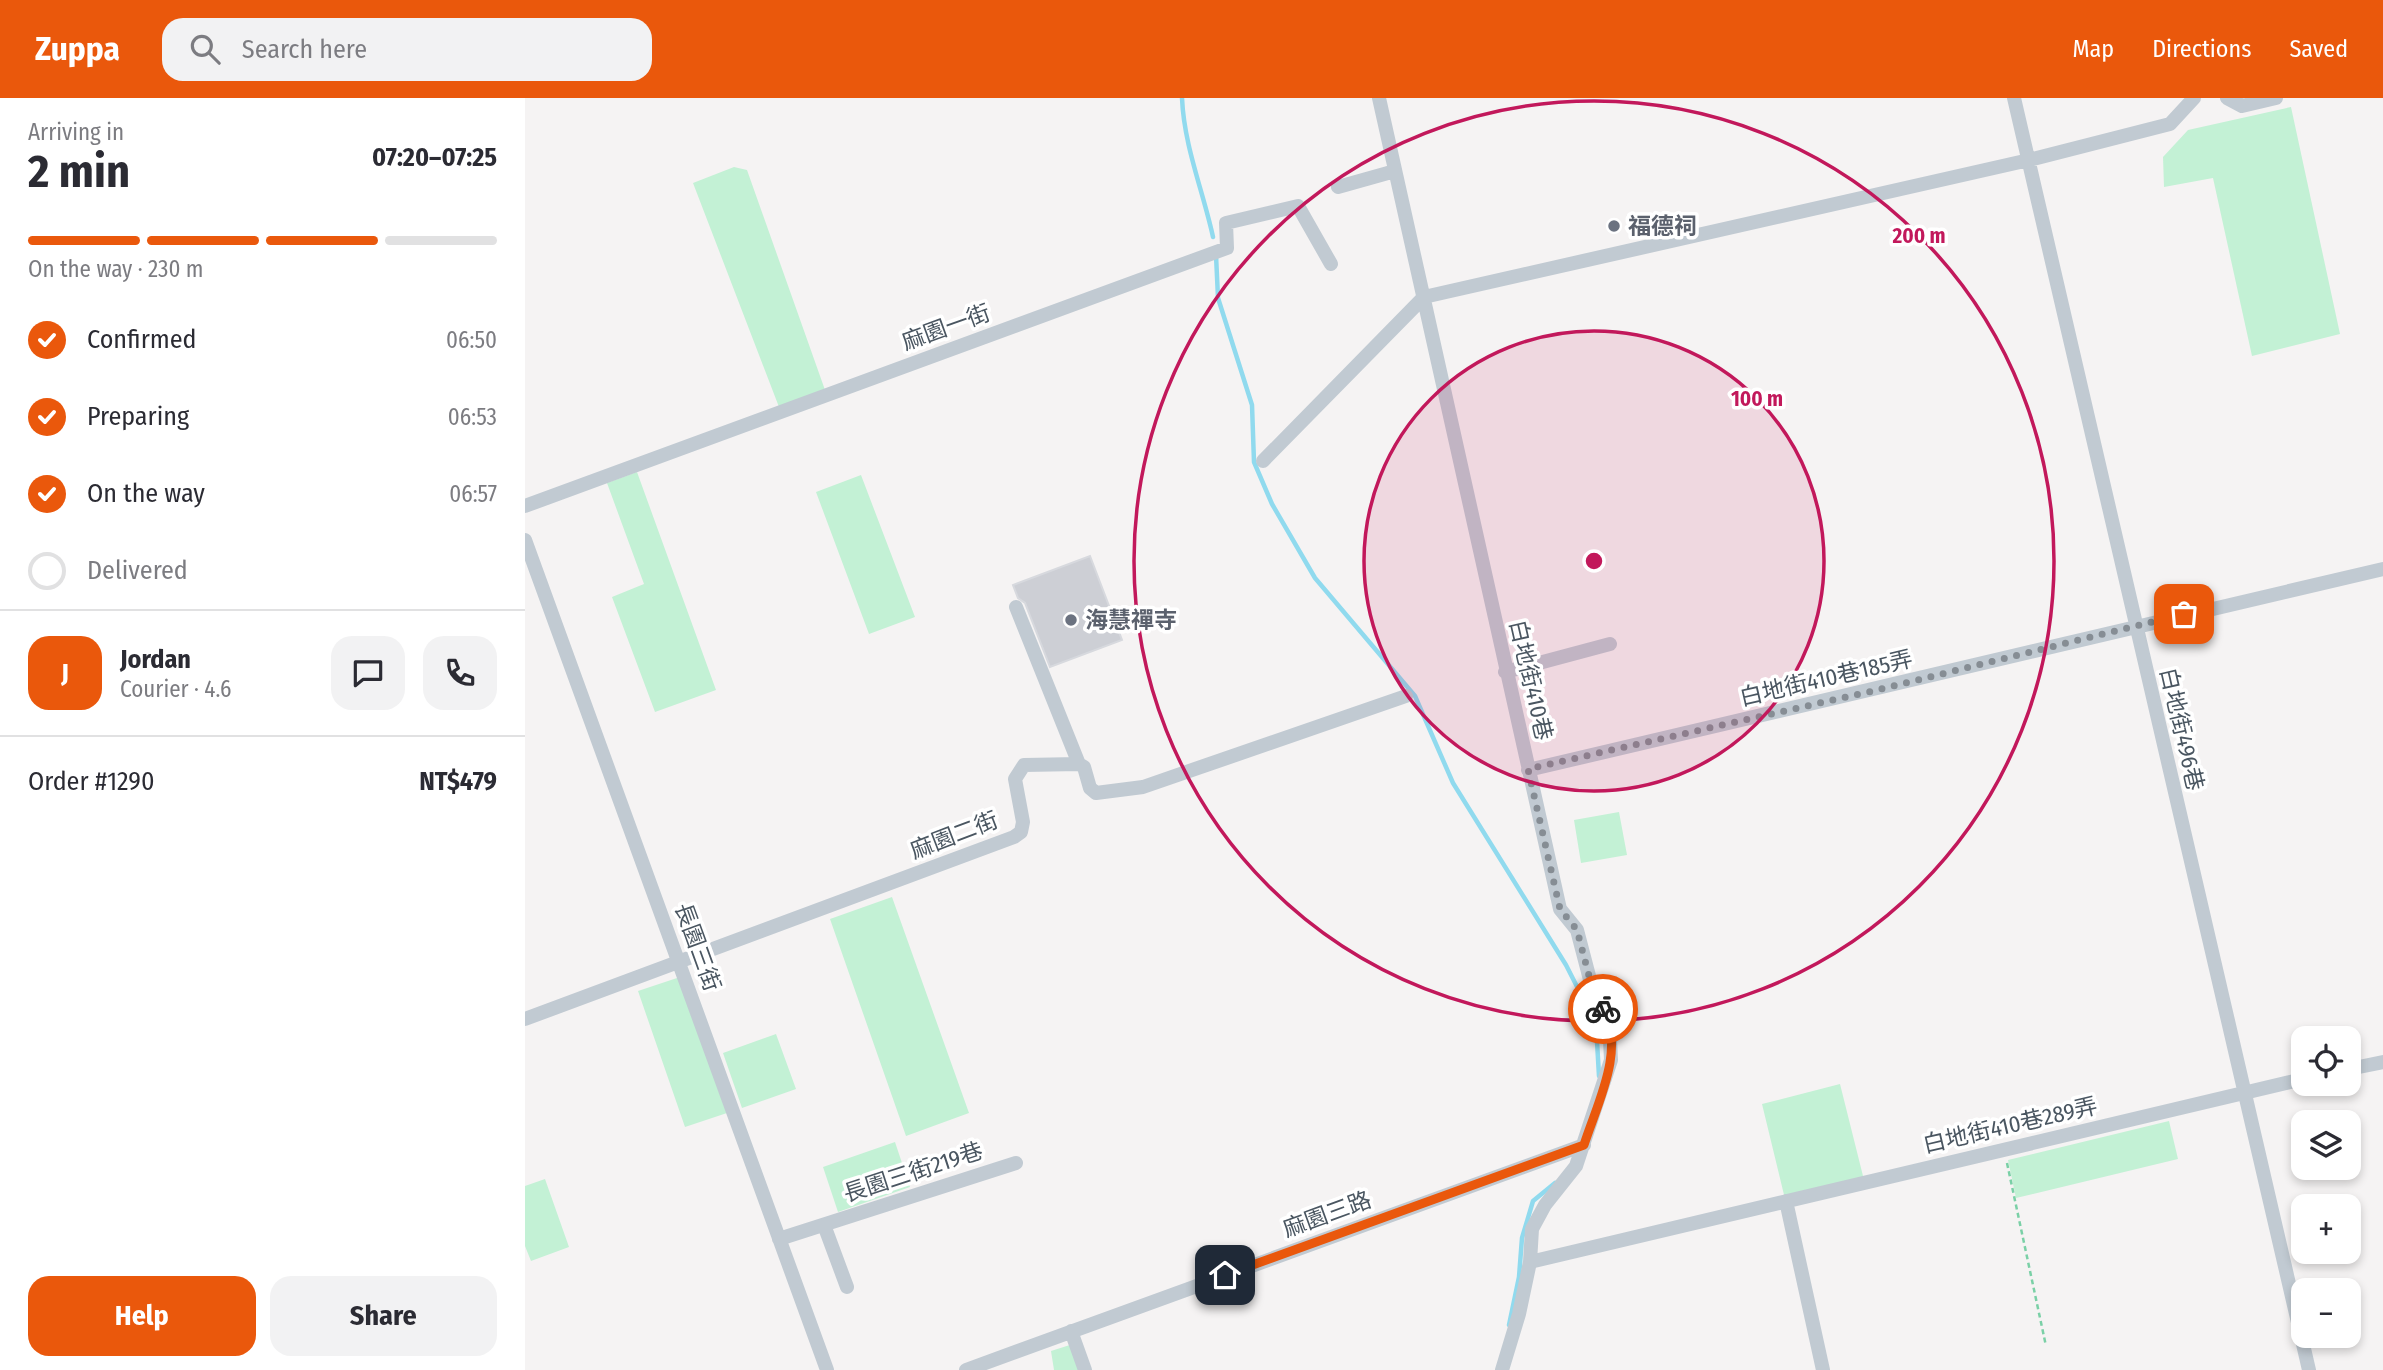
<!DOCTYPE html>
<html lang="en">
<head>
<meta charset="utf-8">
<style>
  body { margin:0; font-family:"Fira Sans Condensed","Noto Sans TC",sans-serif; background:#f2f2f3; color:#2b2b33; height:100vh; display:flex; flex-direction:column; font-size:26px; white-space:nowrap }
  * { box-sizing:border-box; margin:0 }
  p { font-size:23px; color:#7c7c81 }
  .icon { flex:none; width:38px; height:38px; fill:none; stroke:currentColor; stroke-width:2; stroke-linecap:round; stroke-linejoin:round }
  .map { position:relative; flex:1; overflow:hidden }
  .side { display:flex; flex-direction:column; background:#fff; width:525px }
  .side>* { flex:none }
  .fabs { position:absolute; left:1766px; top:928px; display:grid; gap:14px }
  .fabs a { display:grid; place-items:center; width:70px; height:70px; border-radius:14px; background:#fff; box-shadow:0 4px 10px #0003; font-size:35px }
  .pin { position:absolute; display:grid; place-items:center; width:60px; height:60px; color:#fff; margin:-30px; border-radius:14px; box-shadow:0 4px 10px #0006 }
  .courier { position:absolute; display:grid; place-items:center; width:70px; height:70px; margin:-35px; border:5px solid #ea580c; border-radius:50%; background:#fff; color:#222; box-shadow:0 2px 9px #0007 }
  .headline em { font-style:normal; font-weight:700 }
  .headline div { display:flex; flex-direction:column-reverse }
  .headline { display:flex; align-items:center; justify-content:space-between; height:119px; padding:0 28px }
  h1 { font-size:46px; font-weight:700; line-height:52px }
  .bar { display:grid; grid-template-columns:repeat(4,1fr); gap:10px 7px; align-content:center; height:84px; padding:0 28px }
  .bar i { height:9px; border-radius:5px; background:#e1e1e2 }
  .bar .current { background:#ea580c }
  .bar p { grid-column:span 4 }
  .line { display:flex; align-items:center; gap:18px; padding:0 28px; border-top:2px solid #e1e1e2 }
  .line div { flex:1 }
  .round { display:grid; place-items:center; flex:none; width:74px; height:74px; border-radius:21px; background:#f2f2f3 }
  ol { padding:0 28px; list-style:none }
  li { display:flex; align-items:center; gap:21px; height:77px }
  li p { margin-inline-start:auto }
  li .icon { padding:7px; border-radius:50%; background:#ea580c; color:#fff; stroke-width:4 }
  li:last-child { color:#7c7c81 }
  li i { width:38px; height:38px; border:4px solid #e1e1e2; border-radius:50% }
  .action { display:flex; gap:14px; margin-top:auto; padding:14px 28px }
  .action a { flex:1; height:80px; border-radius:21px; background:#ea580c; color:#fff; font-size:28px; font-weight:700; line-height:80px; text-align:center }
  .action a+a { background:#f2f2f3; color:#2b2b33 }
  header { display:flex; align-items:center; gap:42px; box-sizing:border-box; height:98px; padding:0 35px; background:#ea580c; color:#fff }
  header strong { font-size:33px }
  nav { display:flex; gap:38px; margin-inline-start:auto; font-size:24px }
  .search { width:490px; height:63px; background:#f2f2f3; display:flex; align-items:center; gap:18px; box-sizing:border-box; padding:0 24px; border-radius:21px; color:#7c7c81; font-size:26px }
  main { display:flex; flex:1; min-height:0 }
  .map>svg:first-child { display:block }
  .green { fill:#c3f1d5 }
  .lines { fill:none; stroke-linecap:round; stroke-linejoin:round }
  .stream { stroke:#90daee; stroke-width:4.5 }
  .building { fill:#cdcfd5; stroke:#d7d9de; stroke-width:2 }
  .path { stroke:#7ad0a6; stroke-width:2.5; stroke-dasharray:5 3.5; stroke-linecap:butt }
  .minor { stroke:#c1cad2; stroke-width:14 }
  .done { stroke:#868d94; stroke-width:7; stroke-dasharray:0 12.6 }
  .route { stroke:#ea580c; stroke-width:9 }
  .ring { fill:none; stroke:#c2185b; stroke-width:3.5 }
  .worship-dot { fill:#6b7280; stroke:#fff; stroke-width:2.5 }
  .labels { text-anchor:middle; stroke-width:7; stroke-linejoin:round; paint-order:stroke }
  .worship-label { font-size:23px; font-weight:bold; fill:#5b616d; stroke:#fff; text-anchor:start }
  .street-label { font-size:23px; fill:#4a5661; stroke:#fff }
  .centre { fill:#c2185b; stroke:#fff; stroke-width:3.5 }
  .ring-label { font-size:21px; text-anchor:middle; font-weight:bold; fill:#c2185b; stroke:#fff; stroke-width:7; stroke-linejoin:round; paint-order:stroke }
</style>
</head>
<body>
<header>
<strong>Zuppa</strong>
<div class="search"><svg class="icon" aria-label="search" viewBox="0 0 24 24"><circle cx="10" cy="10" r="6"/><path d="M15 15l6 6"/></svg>Search here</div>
<nav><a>Map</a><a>Directions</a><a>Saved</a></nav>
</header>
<main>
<section class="side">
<div class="headline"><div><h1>2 min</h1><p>Arriving in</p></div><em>07:20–07:25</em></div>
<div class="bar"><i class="current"></i><i class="current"></i><i class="current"></i><i></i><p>On the way · 230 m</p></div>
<ol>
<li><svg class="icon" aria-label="check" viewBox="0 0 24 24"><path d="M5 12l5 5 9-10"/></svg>Confirmed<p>06:50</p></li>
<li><svg class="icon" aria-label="check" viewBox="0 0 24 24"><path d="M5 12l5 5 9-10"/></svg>Preparing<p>06:53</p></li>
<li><svg class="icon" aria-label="check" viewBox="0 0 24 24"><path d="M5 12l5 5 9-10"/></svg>On the way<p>06:57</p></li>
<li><i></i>Delivered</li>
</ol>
<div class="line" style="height:126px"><b class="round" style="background:#ea580c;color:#fff">J</b><div><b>Jordan</b><p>Courier · 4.6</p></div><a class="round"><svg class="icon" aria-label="chat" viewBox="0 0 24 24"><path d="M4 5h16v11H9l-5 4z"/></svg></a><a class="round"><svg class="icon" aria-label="phone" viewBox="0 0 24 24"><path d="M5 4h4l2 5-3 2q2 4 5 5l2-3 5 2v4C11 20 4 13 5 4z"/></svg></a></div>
<div class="line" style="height:91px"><div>Order #1290</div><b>NT$479</b></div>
<div class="action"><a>Help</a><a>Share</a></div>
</section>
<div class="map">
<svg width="1858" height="1272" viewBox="0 0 1858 1272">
  <rect width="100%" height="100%" fill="#f5f3f3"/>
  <!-- green -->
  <path class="green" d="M1766 9 1815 236 1727 258 1688 80 1639 89 1638 59 1663 32Z
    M209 69 222 72 300 292 254 309 168 85Z
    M112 374 191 592 130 614 87 499 119 486 82 385Z
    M336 377 390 519 344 536 291 394Z
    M1094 714 1102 757 1056 765 1049 722Z
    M367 799 444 1015 381 1038 305 821Z
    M155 879 202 1015 160 1029 113 893Z
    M251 936 271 991 217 1010 198 955Z
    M1315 986 1339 1082 1260 1101 1237 1006Z
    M1644 1023 1653 1061 1491 1100 1483 1062Z
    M370 1044 385 1089 313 1114 298 1069Z
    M20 1081 44 1149 6 1163 0 1148V1088Z
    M548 1246 558 1272H529L526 1253Z"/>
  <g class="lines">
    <!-- stream -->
    <path class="stream" d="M657 0C659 48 678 93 688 139
      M691 157 693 200 727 307 729 364 747 406 790 480 890 598 928 685 1041 867 1071 926 1074 978
      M984 1227 994 1179 997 1140 1008 1103 1030 1085"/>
  </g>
  <!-- building -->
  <path class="building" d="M565 458 597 542 525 569 500 505 493 500 488 487Z"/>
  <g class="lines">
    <!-- path -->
    <path class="path" d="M1482 1065 1521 1248"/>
    <!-- minor -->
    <path class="minor" d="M854 0 1035 811 1052 832 1069 897 1084 922 1086 962 1051 1068 1020 1107 1007 1131 1005 1164 994 1216 977 1272
      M1489 0 1784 1272
      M1702 0 1717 8 1751 0
      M813 89 870 73
      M738 363 899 199 1504 62 1645 26 1669 0
      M0 408 702 150 701 125 773 108 806 166
      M0 442 302 1272
      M491 509 554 666
      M980 574 1085 546
      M1003 672C1288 607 1572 536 1858 471
      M0 921 489 739 496 734 498 724 490 681 499 667 554 666 559 669 565 690 571 695 618 689 881 598
      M1824 971 1858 964
      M1261 1103 1298 1272
      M299 1127 322 1189
      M254 1141 491 1065
      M1005 1164 1778 981
      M546 1233 560 1272
      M441 1272 1059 1047"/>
  </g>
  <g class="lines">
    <!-- done -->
    <path class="done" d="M1078 911 1069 897 1052 832 1035 811 1003 671 1348 593 1659 516"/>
    <!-- route -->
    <path class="route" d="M700 1177 1059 1047C1072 1006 1101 952 1078 911"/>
  </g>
  <!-- distance rings -->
  <circle cx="1069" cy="463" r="230" fill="#c2185b" fill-opacity=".12"/>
  <g class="ring">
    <circle cx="1069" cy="463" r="230"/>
    <circle cx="1069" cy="463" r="460"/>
  </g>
  <!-- markers -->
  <g class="worship-dot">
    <circle cx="1089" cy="128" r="7"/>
    <circle cx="546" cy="522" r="7"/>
  </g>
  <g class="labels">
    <!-- worship labels -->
    <g class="worship-label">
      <text x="1103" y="136">福德祠</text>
      <text x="560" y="530">海慧禪寺</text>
    </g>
    <!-- street labels -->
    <g class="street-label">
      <text transform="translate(421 229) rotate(-20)" y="8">麻園一街</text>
      <text transform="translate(1301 580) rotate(-13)" y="8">白地街410巷185弄</text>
      <text transform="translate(1006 582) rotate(77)" y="8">白地街410巷</text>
      <text transform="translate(1657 631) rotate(77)" y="8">白地街496巷</text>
      <text transform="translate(429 737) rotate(-21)" y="8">麻園二街</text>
      <text transform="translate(173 849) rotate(70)" y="8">長園三街</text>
      <text transform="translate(1485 1027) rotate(-13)" y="8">白地街410巷289弄</text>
      <text transform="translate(388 1074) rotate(-18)" y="8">長園三街219巷</text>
      <text transform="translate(802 1116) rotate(-20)" y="8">麻園三路</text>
    </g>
  </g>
  <circle cx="1069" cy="463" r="10" class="centre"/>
  <g class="ring-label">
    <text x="1394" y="145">200 m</text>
    <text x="1232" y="308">100 m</text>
  </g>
</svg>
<div class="fabs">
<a><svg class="icon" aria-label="locate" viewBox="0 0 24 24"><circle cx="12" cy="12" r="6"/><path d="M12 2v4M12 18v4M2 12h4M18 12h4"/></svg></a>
<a><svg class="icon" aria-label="layers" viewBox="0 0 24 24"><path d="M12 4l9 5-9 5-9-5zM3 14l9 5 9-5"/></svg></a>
<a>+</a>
<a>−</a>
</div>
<div class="pin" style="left:1659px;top:516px;background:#ea580c"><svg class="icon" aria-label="bag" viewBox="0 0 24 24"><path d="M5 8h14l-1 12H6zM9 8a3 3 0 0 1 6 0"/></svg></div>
<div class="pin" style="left:700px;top:1177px;background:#1f2937"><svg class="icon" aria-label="home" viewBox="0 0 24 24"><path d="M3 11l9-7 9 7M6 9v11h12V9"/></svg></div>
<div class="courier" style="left:1078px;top:911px"><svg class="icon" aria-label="bike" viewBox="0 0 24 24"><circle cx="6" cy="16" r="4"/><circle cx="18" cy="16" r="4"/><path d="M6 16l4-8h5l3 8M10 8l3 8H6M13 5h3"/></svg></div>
</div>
</main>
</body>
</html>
